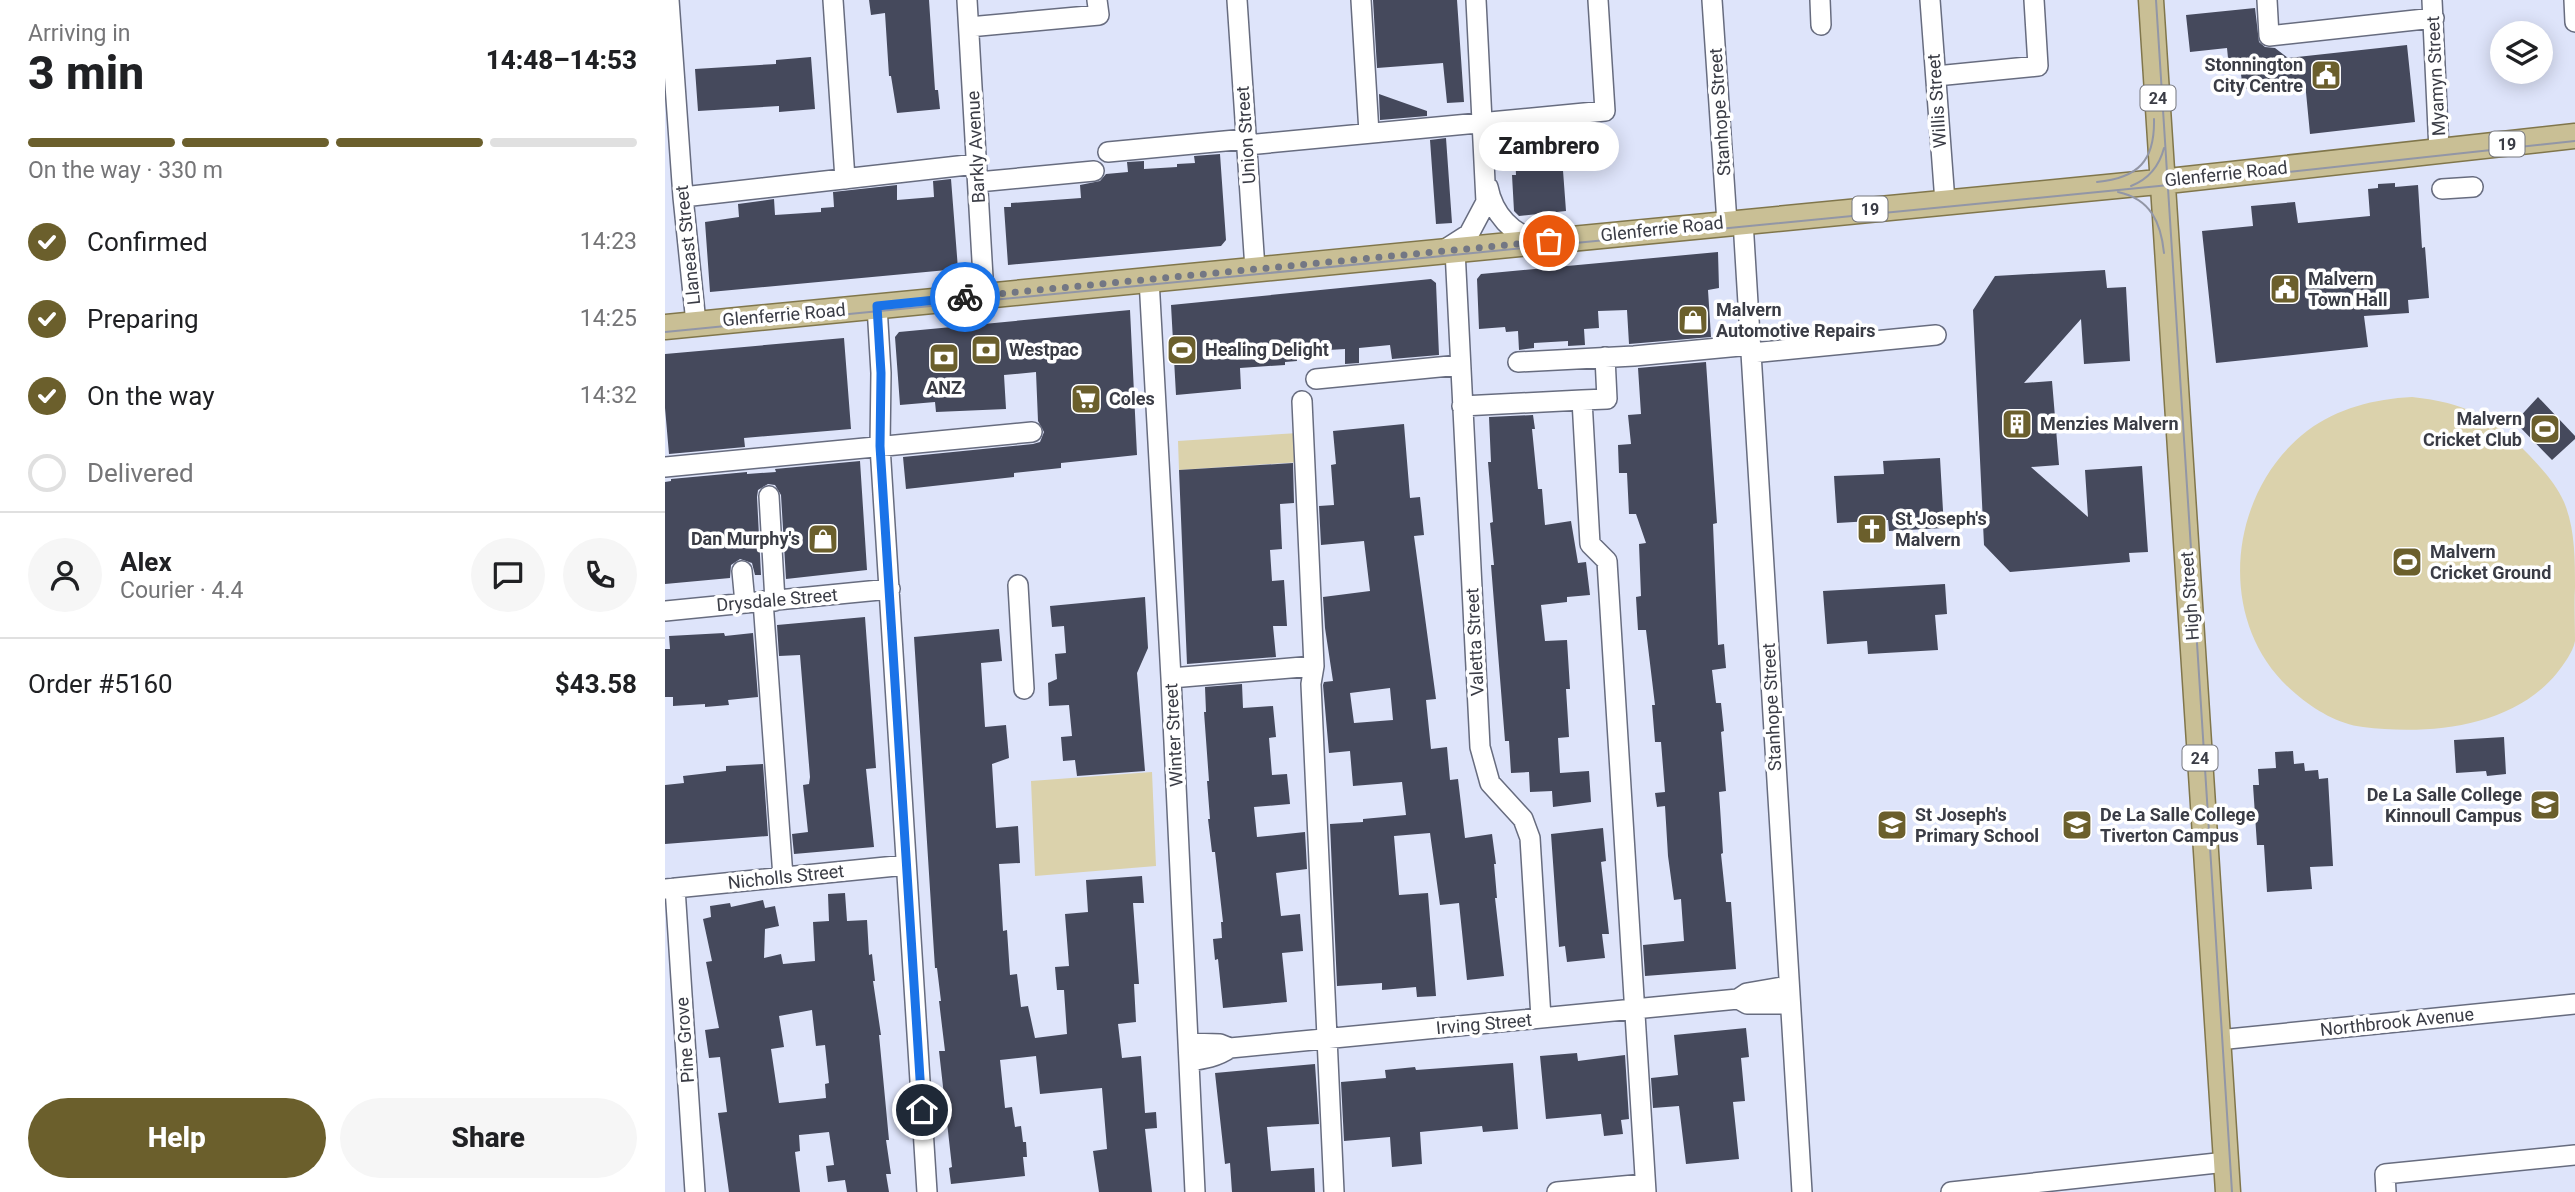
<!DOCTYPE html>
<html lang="en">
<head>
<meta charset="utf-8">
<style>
  body { margin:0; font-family:Roboto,sans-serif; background:#f6f6f6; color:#202124; height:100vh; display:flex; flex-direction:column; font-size:26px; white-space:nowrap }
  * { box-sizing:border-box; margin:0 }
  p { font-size:23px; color:#757577 }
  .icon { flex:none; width:38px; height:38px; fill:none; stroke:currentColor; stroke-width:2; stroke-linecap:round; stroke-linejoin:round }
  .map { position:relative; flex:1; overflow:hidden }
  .side { display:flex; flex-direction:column; background:#fff; width:665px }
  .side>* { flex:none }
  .fabs { position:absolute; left:1825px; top:21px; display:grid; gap:14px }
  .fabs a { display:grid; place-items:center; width:63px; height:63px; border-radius:50%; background:#fff; box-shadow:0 4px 18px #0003; font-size:35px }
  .pin { position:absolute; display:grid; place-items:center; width:60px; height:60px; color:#fff; margin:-30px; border:4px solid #fff; border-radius:50%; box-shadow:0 2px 7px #0007 }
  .courier { position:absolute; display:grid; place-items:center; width:70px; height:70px; margin:-35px; border:5px solid #1a73e8; border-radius:50%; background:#fff; color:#222; box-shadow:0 2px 9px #0007 }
  .bubble { position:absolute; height:49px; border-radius:24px; background:#fff; box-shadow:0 4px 18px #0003; font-size:23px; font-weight:800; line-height:49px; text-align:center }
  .overview em { font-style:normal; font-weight:800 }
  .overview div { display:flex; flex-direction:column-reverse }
  .overview { display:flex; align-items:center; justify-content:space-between; height:119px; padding:0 28px }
  h1 { font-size:46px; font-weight:800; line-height:52px }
  .bar { display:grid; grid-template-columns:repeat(4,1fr); gap:10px 7px; align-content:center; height:84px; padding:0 28px }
  .bar i { height:9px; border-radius:5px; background:#e0e0e0 }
  .bar .selected { background:#6b5f2c }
  .bar p { grid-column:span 4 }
  .line { display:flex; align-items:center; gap:18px; padding:0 28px; border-top:2px solid #e0e0e0 }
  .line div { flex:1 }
  .round { display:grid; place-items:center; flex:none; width:74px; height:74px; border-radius:37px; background:#f6f6f6 }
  ol { padding:0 28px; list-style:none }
  li { display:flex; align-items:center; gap:21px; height:77px }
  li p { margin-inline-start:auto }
  li .icon { padding:7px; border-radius:50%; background:#6b5f2c; color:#fff; stroke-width:4 }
  li:last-child { color:#757577 }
  li i { width:38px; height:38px; border:4px solid #e0e0e0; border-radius:50% }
  .action { display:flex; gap:14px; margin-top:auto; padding:14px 28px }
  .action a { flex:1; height:80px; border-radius:42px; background:#6b5f2c; color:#fff; font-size:28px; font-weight:800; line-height:80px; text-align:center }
  .action a+a { background:#f6f6f6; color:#202124 }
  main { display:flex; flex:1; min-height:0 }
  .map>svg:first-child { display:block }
  .green { fill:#dbd2ac }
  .building { fill:#45495c; fill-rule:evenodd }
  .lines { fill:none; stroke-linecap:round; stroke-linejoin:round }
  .minor-casing { stroke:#676c7f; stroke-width:22 }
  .major-casing { stroke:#80764b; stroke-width:27 }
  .minor { stroke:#fff; stroke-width:19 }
  .major { stroke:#c9bf95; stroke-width:24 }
  .tram { stroke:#9296a6; stroke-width:2 }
  .done { stroke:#737784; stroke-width:7; stroke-dasharray:0 12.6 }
  .route { stroke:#1a73e8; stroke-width:9 }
  .labels { text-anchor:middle; stroke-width:7; stroke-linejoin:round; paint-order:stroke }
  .shield { fill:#fff; stroke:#75767d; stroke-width:2 }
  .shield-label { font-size:16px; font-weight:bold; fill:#3a3c45 }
  .poi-label { font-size:18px; font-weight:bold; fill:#3a3c45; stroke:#fff; text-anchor:start }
  .street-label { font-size:18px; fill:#3a3c45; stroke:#fff }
</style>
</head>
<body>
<main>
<section class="side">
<div class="overview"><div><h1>3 min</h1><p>Arriving in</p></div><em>14:48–14:53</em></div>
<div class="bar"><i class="selected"></i><i class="selected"></i><i class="selected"></i><i></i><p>On the way · 330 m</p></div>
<ol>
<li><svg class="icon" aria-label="check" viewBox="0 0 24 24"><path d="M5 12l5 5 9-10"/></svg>Confirmed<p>14:23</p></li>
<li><svg class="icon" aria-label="check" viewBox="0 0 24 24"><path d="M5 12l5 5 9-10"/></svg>Preparing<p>14:25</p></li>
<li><svg class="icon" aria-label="check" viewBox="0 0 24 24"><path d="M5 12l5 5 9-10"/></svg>On the way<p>14:32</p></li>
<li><i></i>Delivered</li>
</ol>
<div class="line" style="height:126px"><a class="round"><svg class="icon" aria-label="person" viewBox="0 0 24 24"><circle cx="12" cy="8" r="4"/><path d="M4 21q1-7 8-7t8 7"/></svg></a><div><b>Alex</b><p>Courier · 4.4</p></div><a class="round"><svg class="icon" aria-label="chat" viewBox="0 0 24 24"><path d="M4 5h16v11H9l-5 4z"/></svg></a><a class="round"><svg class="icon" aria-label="phone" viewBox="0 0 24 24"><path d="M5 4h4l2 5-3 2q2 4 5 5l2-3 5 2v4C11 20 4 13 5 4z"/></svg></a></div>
<div class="line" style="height:91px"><div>Order #5160</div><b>$43.58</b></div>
<div class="action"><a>Help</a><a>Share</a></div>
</section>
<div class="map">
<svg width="1910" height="1192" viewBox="0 0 1910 1192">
  <rect width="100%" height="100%" fill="#dee4fa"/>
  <!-- green -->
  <path class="green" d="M1747 397C1800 403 1827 416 1864 455 1877 469 1891 484 1899 502 1910 528 1910 559 1910 587 1909 604 1910 624 1910 641 1908 652 1899 664 1892 673 1847 728 1763 735 1698 727 1673 724 1650 710 1631 694 1549 627 1561 493 1642 431 1673 408 1709 399 1747 397Z
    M633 433 635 462 514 470 513 441Z
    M487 772 491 866 370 876 366 781Z"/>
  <!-- building -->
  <path class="building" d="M204 0H264L270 90H273L275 109 232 113 226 76H224L220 13 206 15Z
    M708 0H792L799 102 782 103 778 63 712 68Z
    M1590 8 1594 42 1600 47 1610 48 1623 58 1742 45 1750 122 1645 134 1640 82 1578 89 1575 67 1564 68 1562 48 1525 52 1521 15Z
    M146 57 150 109 114 112V106L33 111 30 69 111 64V60Z
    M714 94 762 111V116L715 120Z
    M781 138 787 223 771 224 765 140Z
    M879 151 880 159 897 157 901 211 854 216 849 211 847 175H851L850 154Z
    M555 154 561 240 556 246 343 265 339 207H346V203L416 198 415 185 435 181 441 174 463 172 462 162 479 161V169L512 167V164L530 163 529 156Z
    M286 179 293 269 45 292 40 222 74 217 73 204 109 199 110 215 156 212V208L169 207 168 192 232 185V200L269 197 268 181Z
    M1730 183V187L1753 185 1757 248 1760 247 1764 298 1743 300 1744 313 1699 316 1703 347 1551 363 1537 231 1588 226 1586 206 1630 202 1633 223 1705 216 1703 189 1713 188V184Z
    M1053 252 1054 288 1043 290 1046 337 964 344 962 310 933 311 934 328 919 329 920 345 903 346V341L869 343V348L854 350 853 331 841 332 840 327 814 329 812 279 816 274Z
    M1440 270 1442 288 1461 287 1465 361 1419 364 1416 319 1359 383 1387 381 1394 465 1366 467 1423 517 1420 470 1477 466 1483 552 1464 553 1465 562 1345 572 1319 545 1308 310 1330 276Z
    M766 279 771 283 774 355 727 359 725 345 694 348V363L680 364V349L631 352 632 361 620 362V365L575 368 576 389 511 395 506 305Z
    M465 310 472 455 396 463V468L349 473V477L241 489 238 457 368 444 375 442 379 432 373 421 371 372 339 375 341 409 271 412 270 402 235 405 230 337 234 332Z
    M179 338 186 429 79 438 80 447 4 454 0 408V354Z
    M1041 362 1052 523 1048 524 1053 645 1059 644 1061 668 1047 670 1051 703H1056L1059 731 1056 732 1061 791 1054 792 1058 853 1056 854 1061 902H1066L1071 969 980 976 978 945 1019 941 1016 899 1009 900 1003 856 1000 806 992 807 990 793 1000 792 996 742H990L987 705H990L981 630H973L971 597 976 596 974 544 981 543 971 514H964L962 473H954L953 445 966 444 963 415 976 414 973 368Z
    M1873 397 1910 436V439L1887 460 1850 422Z
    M868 415 870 429H867L873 489H877L880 525 906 521 913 563 921 562 925 595 902 597V602L876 605 880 641 902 640 905 689H901L904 737 893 738 895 773 924 771 926 802 888 807 887 791 865 792 864 772 846 773 844 741H840L826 565H829L825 523 828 522 823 462H826L824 417Z
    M739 424 745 498 755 497 759 535 749 536 771 699 761 700 766 749 782 747 785 780 793 779 800 838 827 834 831 864H829L832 898H830L839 976 802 980 794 903 775 905 765 833 729 836 734 895 763 893 771 996 752 997 751 987 717 990V983L672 986 665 824 698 822V819L741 815 737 782 688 786 685 751 664 753 658 685 659 682 668 681 660 628 658 597 705 591 699 541 656 545 654 506 669 505 666 465 671 464 668 431ZM725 688 728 720 689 723 685 693Z
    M1275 458 1279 528 1224 531 1223 520 1172 523 1169 476 1219 474 1218 461Z
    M195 461 202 570 121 579 116 495 110 485 103 484 93 490 92 497 96 575H90L87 563 75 559 66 565 65 578 0 584V482L6 481V479L82 472V474L111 472 110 469Z
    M628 463 629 503 615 504 617 549 605 550 607 581 619 580 622 626H608L611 657 522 664 514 470Z
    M1280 584 1282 614 1270 615 1273 650 1203 654 1202 641 1162 644 1158 591Z
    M480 597 483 648 472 673 480 771 412 776 410 760 398 761 396 737 407 736 404 705 384 706 383 683 392 679 390 654 401 653 399 626 387 627 385 606Z
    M200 617 211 768 201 769 209 847 129 854 127 834 143 832 138 785 144 784 145 777 135 655 114 656 112 625Z
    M334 629 337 661 316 663 320 727 341 725 344 758 327 764 331 828 353 826 355 863 334 864 338 931 342 930 345 975 352 974 356 1007 363 1006 370 1038 402 1034 399 990H392L390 967 404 966 400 914 423 912 421 880 477 876 479 903H468L474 984H469L471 1022 453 1024 457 1058 476 1056 480 1113 491 1112 492 1128 480 1129 487 1192H434L428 1151 442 1149 437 1088 375 1094 371 1056 335 1060 340 1108 347 1107 350 1127 356 1126 358 1142H361L362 1157H358L360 1176 286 1184 284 1168 287 1167 274 1051H280L274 1001H276L272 968H270L249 637Z
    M59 633 60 636 88 633 93 697 63 700 64 705 40 707V704L8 706V697H0V649H5L4 636Z
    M577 684 578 708 608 706 611 737 604 738 607 775 622 774 625 804 589 807 592 837 640 832 642 869 611 873 616 916 635 914 638 951 617 953 622 1002 558 1008 553 959 550 960 548 939 557 938 556 922H558L550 852H547L543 819H545L542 781H544L539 712H541L540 687Z
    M1839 737 1841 774 1822 776 1821 771 1791 773 1789 740Z
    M1628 751 1629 764 1639 763 1640 771 1653 770 1654 779 1663 778 1668 866 1645 867 1647 889 1602 892 1599 845H1592L1588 785H1594L1593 769 1611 768 1610 752Z
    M98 764 103 836 0 844V785L19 783 18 776 61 771V766Z
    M938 828 941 861 936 862 944 934H937L940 958 902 962 900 946 894 947 886 834Z
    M180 893 182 921 202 920 204 955 207 954 210 981H208L216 1035H214L224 1140H221L226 1174H221L224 1192H182L180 1180 163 1182 161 1166 169 1165 164 1132 134 1135 135 1151 130 1152 135 1192H64L53 1113 62 1112 55 1057 44 1058 40 1030 54 1028 41 962 47 961 38 919 46 917 45 906 65 903 66 907 98 900 100 908 110 906 114 926 100 929 99 958 116 954 118 964 150 961 148 922 164 921 163 894ZM147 1010 151 1046 160 1045 164 1083 160 1084 161 1098 114 1103 106 1049 119 1047 114 1016Z
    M1081 1028 1084 1057 1076 1058 1080 1101 1068 1102 1074 1159 1021 1164 1014 1106 988 1108 986 1078 1013 1075 1009 1035Z
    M912 1053 913 1061 960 1055 964 1119 956 1120 958 1134 939 1136 936 1114 881 1119 875 1056Z
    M848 1063 853 1129 818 1132 817 1126 755 1132 757 1164 727 1167 725 1137 679 1141 676 1082 721 1078 720 1070 750 1067 751 1070Z
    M650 1064 654 1124 602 1127 606 1171 649 1168 650 1192H567L565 1163 560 1164 550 1073Z"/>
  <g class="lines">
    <!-- minor casing -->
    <g class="minor-casing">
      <path id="minor" d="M4 0 18 197 31 323
        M168 0 180 179
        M302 0 319 295
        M572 0 590 269
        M696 0 704 133
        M1047 0 1062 223
        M1155 0 1156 25
        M1265 0 1280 202
        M1602 0 1604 36 1769 18
        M1767 0 1774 151
        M1909 0 1910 22
        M304 27 434 15 432 0
        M1271 76 1373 66 1369 0
        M582 145 940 111 933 0
        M443 152 581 139
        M313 182 429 171
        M823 187C828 213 847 236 874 240
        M1777 189 1808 187
        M18 197 311 164
        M1078 221 1137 1192
        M779 250 804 234 821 202 811 0
        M790 250 815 747 825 783 858 819 865 838 876 1018
        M484 279 506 678 530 1192
        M212 306 216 373 215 446 262 1192
        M1086 353 1271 335
        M853 362 969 356 1086 345
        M651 379 795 365
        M917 400 942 399 940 357
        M637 401 649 666 646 684 669 1192
        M797 406 917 400 925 544 942 561 981 1192
        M0 467 367 432
        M104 496 110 601
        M77 571 80 603
        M353 585 359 689
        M98 601 118 877
        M0 611 225 589
        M506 678 649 666
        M10 888 30 1192
        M0 889 241 865
        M1073 999 1082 1004H1125
        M1553 1040 1910 1004
        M523 1043 555 1044 565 1048
        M524 1061C539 1059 552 1057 565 1048L1073 999 1082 993 1124 986
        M892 1192 980 1184
        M1286 1192 1561 1162
        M1721 1192 1720 1174 1910 1155"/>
    </g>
    <!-- major casing -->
    <g class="major-casing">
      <path id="major" d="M1486 0 1563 1192
        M0 327 1503 181 1910 136"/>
    </g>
    <!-- minor -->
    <use href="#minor" class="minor"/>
    <!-- major -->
    <use href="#major" class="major"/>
    <!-- tram -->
    <path class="tram" d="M1491 0 1567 1192
      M1432 182C1473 178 1490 161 1489 119
      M1466 186C1484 179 1494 167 1499 148
      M1453 192C1486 199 1496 223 1499 253
      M0 332 1494 186 1910 141"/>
  </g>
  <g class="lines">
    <!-- done -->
    <path class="done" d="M300 297 884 241"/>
    <!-- route -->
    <path class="route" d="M257 1110 215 446 216 373 212 306 300 297"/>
  </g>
  <!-- icons -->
  <defs>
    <g id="civic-square" transform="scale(1.575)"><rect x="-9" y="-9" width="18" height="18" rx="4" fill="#6b5f2c" stroke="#fff"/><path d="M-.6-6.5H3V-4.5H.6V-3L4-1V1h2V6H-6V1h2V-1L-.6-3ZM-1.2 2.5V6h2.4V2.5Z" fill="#fff"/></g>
    <g id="shop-square" transform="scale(1.575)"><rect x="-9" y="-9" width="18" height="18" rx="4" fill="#6b5f2c" stroke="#fff"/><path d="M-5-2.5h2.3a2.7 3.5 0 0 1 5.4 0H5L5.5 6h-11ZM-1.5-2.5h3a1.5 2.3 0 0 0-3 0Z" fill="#fff"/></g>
    <g id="bank-square" transform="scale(1.575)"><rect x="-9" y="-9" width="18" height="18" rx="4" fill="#6b5f2c" stroke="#fff"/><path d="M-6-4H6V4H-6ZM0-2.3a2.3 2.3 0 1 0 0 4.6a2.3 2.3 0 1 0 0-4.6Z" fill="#fff"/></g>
    <g id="stadium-square" transform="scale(1.575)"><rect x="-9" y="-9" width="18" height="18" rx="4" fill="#6b5f2c" stroke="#fff"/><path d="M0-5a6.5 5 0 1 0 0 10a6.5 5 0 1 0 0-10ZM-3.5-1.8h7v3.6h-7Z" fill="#fff"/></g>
    <g id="supermarket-square" transform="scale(1.575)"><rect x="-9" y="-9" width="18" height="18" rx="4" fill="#6b5f2c" stroke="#fff"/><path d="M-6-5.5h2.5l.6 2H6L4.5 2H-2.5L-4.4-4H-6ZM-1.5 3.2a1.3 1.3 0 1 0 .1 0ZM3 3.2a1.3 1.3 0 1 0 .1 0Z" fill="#fff"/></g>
    <g id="building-square" transform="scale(1.575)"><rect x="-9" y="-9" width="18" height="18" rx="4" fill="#6b5f2c" stroke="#fff"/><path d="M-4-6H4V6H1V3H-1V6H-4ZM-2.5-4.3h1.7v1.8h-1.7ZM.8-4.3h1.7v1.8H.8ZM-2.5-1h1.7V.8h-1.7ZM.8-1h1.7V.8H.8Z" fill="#fff"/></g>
    <g id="church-square" transform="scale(1.575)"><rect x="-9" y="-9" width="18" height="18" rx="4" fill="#6b5f2c" stroke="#fff"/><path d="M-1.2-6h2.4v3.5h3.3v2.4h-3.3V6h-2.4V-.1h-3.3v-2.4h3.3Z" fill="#fff"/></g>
    <g id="school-square" transform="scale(1.575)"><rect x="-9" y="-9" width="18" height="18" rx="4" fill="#6b5f2c" stroke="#fff"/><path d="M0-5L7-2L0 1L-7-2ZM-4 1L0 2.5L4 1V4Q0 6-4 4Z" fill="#fff"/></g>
  </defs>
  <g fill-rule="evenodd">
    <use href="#civic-square" x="1661" y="75"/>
    <use href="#civic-square" x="1620" y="289"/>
    <use href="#shop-square" x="1028" y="320"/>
    <use href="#bank-square" x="321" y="350"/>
    <use href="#stadium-square" x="517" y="350"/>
    <use href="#bank-square" x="279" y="358"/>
    <use href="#supermarket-square" x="421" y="399"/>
    <use href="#building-square" x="1352" y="424"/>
    <use href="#stadium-square" x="1880" y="429"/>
    <use href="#church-square" x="1207" y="529"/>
    <use href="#shop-square" x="158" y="539"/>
    <use href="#stadium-square" x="1742" y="562"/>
    <use href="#school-square" x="1880" y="805"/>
    <use href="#school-square" x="1227" y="825"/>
    <use href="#school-square" x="1412" y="825"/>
  </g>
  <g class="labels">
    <!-- shield labels -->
    <g class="shield">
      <rect x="1475.5" y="85.5" width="35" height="25" rx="5"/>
      <rect x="1824.5" y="131.5" width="35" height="25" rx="5"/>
      <rect x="1187.5" y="196.5" width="35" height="25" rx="5"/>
      <rect x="1517.5" y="745.5" width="35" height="25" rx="5"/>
    </g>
    <g class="shield-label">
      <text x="1493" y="104">24</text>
      <text x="1842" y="150">19</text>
      <text x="1205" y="215">19</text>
      <text x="1535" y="764">24</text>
    </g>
    <!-- poi labels -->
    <g class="poi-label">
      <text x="1638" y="71" text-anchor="end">Stonnington<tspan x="1638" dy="21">City Centre</tspan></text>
      <text x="1643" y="285">Malvern<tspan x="1643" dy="21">Town Hall</tspan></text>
      <text x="1051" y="316">Malvern<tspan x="1051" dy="21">Automotive Repairs</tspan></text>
      <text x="344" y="356">Westpac</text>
      <text x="540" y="356">Healing Delight</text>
      <text x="279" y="394" text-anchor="middle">ANZ</text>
      <text x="444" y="405">Coles</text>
      <text x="1857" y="425" text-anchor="end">Malvern<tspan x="1857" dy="21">Cricket Club</tspan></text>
      <text x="1375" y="430">Menzies Malvern</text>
      <text x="1230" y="525">St Joseph's<tspan x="1230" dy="21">Malvern</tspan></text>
      <text x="135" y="545" text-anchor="end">Dan Murphy's</text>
      <text x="1765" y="558">Malvern<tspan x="1765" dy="21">Cricket Ground</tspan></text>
      <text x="1857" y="801" text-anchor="end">De La Salle College<tspan x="1857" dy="21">Kinnoull Campus</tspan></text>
      <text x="1250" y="821">St Joseph's<tspan x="1250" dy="21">Primary School</tspan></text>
      <text x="1435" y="821">De La Salle College<tspan x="1435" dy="21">Tiverton Campus</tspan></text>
    </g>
    <!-- street labels -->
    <g class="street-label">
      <text transform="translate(1771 76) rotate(-93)" y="6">Myamyn Street</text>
      <text transform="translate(1272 101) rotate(-94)" y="6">Willis Street</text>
      <text transform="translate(1055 112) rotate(-94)" y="6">Stanhope Street</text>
      <text transform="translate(581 135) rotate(-94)" y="6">Union Street</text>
      <text transform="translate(311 147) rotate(-93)" y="6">Barkly Avenue</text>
      <text transform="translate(1561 174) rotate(-6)" y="6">Glenferrie Road</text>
      <text transform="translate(997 229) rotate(-6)" y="6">Glenferrie Road</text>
      <text transform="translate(23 245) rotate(-96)" y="6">Llaneast Street</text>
      <text transform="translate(119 315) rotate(-5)" y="6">Glenferrie Road</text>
      <text transform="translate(1525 596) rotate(-94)" y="6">High Street</text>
      <text transform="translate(112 600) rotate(-5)" y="6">Drysdale Street</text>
      <text transform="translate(810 642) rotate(-93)" y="6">Valetta Street</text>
      <text transform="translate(1107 707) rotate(-93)" y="6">Stanhope Street</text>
      <text transform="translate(509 735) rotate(-93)" y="6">Winter Street</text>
      <text transform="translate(121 877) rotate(-6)" y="6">Nicholls Street</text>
      <text transform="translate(1732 1022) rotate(-6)" y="6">Northbrook Avenue</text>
      <text transform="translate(819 1024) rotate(-5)" y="6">Irving Street</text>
      <text transform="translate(20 1040) rotate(-94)" y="6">Pine Grove</text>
    </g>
  </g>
</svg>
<div class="fabs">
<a><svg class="icon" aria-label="layers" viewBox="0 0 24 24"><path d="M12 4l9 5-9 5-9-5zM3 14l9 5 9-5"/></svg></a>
</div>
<div class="pin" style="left:884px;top:241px;background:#ea580c"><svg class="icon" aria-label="bag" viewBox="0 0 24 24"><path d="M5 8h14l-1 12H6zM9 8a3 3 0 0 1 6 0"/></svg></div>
<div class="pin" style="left:257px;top:1110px;background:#1f2937"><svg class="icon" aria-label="home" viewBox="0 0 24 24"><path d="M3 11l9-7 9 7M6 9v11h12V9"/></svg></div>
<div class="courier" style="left:300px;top:297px"><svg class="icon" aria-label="bike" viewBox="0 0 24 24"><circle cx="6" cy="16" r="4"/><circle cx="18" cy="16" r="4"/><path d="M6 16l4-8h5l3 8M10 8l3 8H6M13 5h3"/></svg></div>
<div class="bubble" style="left:814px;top:122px;width:140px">Zambrero</div>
</div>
</main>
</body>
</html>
